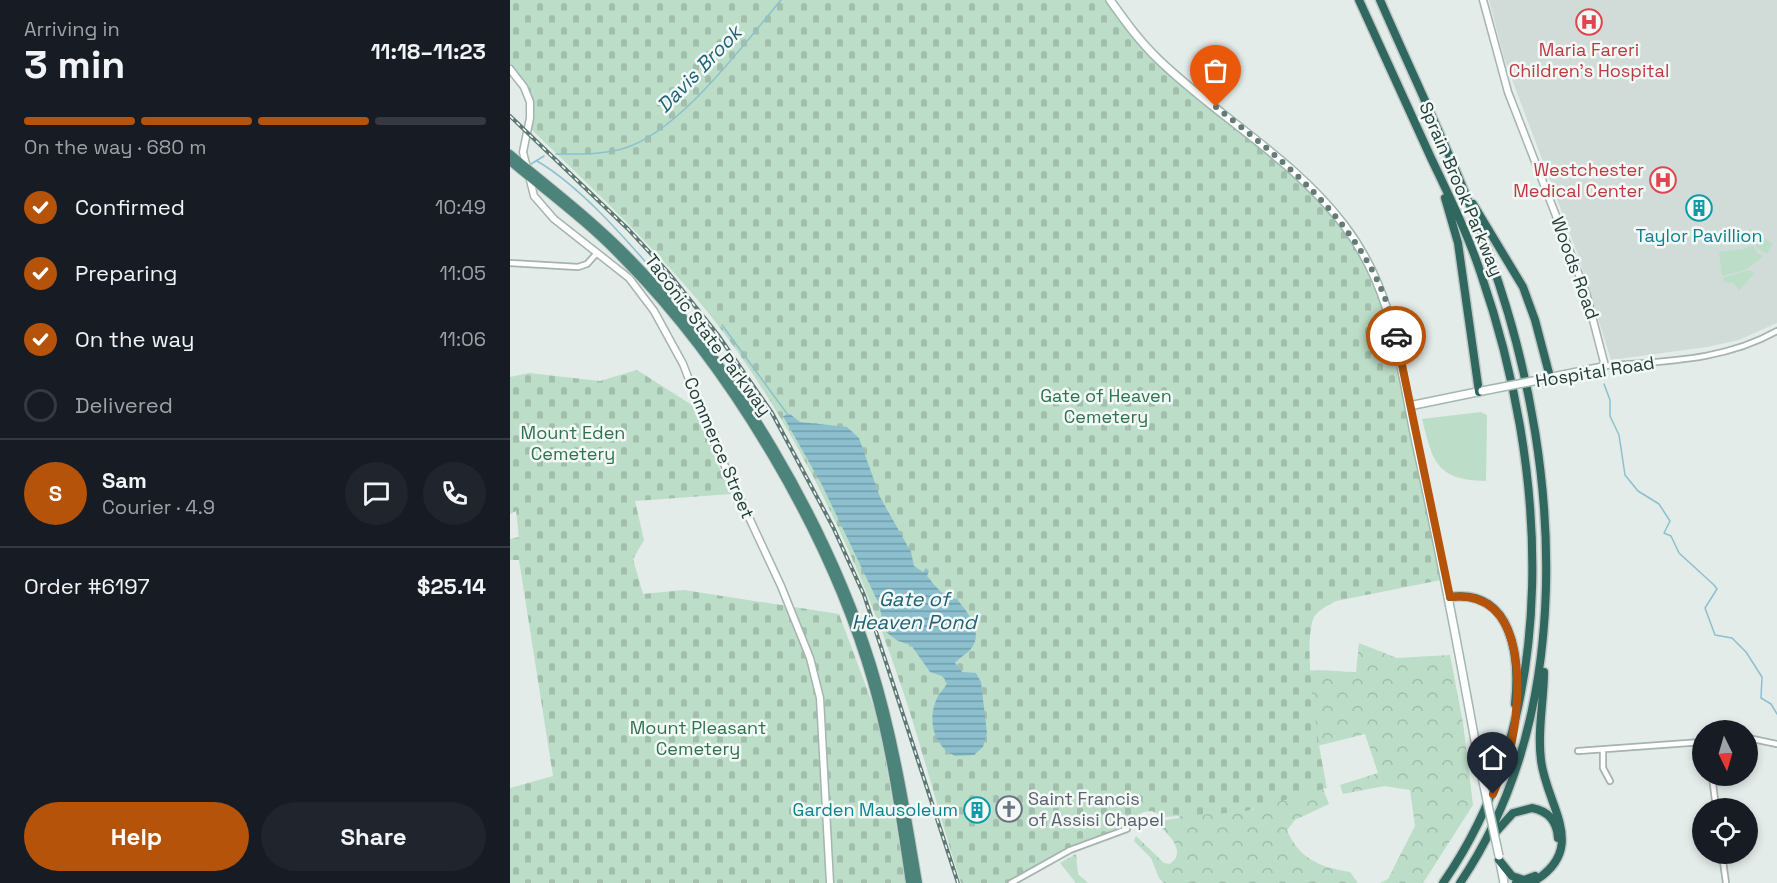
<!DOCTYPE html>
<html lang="en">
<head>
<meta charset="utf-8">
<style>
  body { margin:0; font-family:"Space Grotesk",sans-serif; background:#20242c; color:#f1f3f6; height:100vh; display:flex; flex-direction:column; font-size:22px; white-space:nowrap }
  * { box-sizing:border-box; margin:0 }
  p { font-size:20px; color:#9ea1a6 }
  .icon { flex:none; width:33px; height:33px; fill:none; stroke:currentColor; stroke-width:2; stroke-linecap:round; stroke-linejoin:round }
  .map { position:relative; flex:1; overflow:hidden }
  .panel { display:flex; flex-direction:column; background:#171b24; width:510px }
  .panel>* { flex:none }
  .needle { width:39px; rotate:175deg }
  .tools { position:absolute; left:1182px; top:720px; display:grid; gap:12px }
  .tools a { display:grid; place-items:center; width:66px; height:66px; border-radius:50%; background:#171b24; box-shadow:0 3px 9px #0003; font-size:30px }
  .pin { position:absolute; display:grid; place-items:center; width:51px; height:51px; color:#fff; margin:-62px -26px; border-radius:50% 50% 50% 0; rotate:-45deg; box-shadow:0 0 6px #0007 }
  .pin .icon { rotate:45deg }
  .courier { position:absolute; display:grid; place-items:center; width:60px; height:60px; margin:-30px; border:4px solid #b45309; border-radius:50%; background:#fff; color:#222; box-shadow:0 2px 8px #0007 }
  .head em { font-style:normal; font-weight:800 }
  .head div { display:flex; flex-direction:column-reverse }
  .head { display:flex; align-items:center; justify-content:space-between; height:102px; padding:0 24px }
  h1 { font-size:39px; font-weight:800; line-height:45px }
  .bar { display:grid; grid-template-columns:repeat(4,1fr); gap:9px 6px; align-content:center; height:72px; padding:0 24px }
  .bar i { height:8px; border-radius:4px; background:#363941 }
  .bar .active { background:#b45309 }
  .bar p { grid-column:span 4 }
  .line { display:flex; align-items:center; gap:15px; padding:0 24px; border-top:2px solid #363941 }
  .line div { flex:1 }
  .round { display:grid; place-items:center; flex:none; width:63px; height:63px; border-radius:32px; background:#20242c }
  ol { padding:0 24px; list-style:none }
  li { display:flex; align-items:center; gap:18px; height:66px }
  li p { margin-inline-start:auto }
  li .icon { padding:6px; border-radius:50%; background:#b45309; color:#fff; stroke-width:4 }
  li:last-child { color:#9ea1a6 }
  li i { width:33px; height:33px; border:3px solid #363941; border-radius:50% }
  .cta { display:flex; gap:12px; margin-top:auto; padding:12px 24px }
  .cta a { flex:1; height:69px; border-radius:36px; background:#b45309; color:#fff; font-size:24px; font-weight:800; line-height:69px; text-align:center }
  .cta a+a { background:#20242c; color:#f1f3f6 }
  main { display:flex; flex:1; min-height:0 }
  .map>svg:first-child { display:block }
  .built { fill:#d1dcd8 }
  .green { fill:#bcddc7 }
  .forest { fill:url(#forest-crowns) }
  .cemetery { fill:url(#cemetery-stones) }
  .water { fill:url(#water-rules) }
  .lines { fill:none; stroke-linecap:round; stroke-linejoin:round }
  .stream { stroke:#8cc0cf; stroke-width:1.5 }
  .minor-casing { stroke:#a6b4b0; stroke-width:8 }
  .tertiary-casing { stroke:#a6b4b0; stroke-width:9 }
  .secondary-casing { stroke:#a1b8b1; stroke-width:10 }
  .trunk-casing { stroke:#c1c9c7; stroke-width:10 }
  .motorway-casing { stroke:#c1c9c7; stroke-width:11 }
  .minor { stroke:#fff; stroke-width:4.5 }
  .tertiary { stroke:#fff; stroke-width:6 }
  .secondary { stroke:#fff; stroke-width:7 }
  .trunk { stroke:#4c847b; stroke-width:8 }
  .motorway { stroke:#306860; stroke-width:8 }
  .rail-casing { stroke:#5d7873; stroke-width:4 }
  .rail { stroke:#f3f9f6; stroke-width:1.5; stroke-dasharray:4.5; stroke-linecap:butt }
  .secondary-bridge-casing { stroke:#a1b8b1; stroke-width:10; stroke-linecap:butt }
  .secondary-bridge { stroke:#fff; stroke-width:7 }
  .done { stroke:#667a76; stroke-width:6; stroke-dasharray:0 10.8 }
  .route { stroke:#b45309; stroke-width:8 }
  .labels { text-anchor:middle; stroke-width:5; stroke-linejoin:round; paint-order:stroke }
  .health-label { font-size:18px; fill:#be3a42; stroke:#f3f9f6 }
  .street-label { font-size:18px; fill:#233d38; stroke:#f3f9f6 }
  .culture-label { font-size:18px; fill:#0d838f; stroke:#f3f9f6 }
  .park-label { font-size:18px; fill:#2e734d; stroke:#f3f9f6 }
  .worship-label { font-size:18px; fill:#5b616d; stroke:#f3f9f6; text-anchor:start }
  .water-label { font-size:20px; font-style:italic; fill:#1f6277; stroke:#f3f9f6 }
</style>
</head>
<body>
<main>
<section class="panel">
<div class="head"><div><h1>3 min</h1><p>Arriving in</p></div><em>11:18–11:23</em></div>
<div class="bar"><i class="active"></i><i class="active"></i><i class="active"></i><i></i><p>On the way · 680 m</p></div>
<ol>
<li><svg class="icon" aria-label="check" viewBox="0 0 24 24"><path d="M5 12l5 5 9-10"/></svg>Confirmed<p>10:49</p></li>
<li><svg class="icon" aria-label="check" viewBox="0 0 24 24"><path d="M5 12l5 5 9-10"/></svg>Preparing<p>11:05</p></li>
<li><svg class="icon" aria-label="check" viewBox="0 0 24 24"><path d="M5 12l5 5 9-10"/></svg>On the way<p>11:06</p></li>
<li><i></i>Delivered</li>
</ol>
<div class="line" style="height:108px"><b class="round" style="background:#b45309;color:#fff">S</b><div><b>Sam</b><p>Courier · 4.9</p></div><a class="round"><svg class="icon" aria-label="chat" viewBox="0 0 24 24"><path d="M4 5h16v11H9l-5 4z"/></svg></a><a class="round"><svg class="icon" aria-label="phone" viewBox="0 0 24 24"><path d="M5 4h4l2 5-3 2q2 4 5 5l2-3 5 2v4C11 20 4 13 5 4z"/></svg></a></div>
<div class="line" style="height:78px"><div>Order #6197</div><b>$25.14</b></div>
<div class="cta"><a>Help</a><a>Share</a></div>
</section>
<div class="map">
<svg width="1267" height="883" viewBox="0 0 1267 883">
  <defs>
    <pattern id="forest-crowns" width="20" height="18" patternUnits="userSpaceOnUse" patternTransform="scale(1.5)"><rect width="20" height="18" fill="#bcddc7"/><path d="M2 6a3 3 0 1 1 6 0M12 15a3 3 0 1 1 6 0" fill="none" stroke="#a1bfac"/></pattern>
    <pattern id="cemetery-stones" width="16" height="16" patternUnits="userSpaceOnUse" patternTransform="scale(1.5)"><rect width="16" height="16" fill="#bcddc7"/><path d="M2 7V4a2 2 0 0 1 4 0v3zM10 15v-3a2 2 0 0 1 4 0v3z" fill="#a1bfac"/></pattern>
    <pattern id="water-rules" width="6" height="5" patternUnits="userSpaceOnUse" patternTransform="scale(1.5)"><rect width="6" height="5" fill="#8cc0cf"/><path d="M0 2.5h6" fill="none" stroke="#729da9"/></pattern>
  </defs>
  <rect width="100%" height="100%" fill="#e3ece9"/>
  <!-- built -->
  <path class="built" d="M979 0H1267V323L1229 340 1197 347 1101 360 1068 255 994 58Z"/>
  <!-- green -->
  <path class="green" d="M1239 228 1263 244 1257 254 1247 248Z
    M1243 245 1247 253 1254 256 1235 270 1212 276 1209 252 1234 249Z
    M1239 270 1244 273 1229 291 1224 283 1213 282V278Z
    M971 412 977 415 976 481C926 480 923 462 912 419Z"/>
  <!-- forest -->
  <path class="forest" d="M849 643 887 658 940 655 953 723 963 805 913 883H870L878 879 905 826 900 790 874 786 833 794 830 785 868 773 855 734 807 746 796 671C813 669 829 672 846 672Z
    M809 779 819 804 785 820 777 830C789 859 810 867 840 872L848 883H654L649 878 641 858 624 841 626 836 654 863 660 864C679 850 655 831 644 822L669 818 668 804 742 810 777 789Z
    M566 854 568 874 578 883H566L550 863Z"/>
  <!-- cemetery -->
  <path class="cemetery" d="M0 0H595C658 92 761 140 830 225 878 284 887 362 901 434 910 483 921 531 931 580L826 601C819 605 809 609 804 617 791 645 810 755 817 788L732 812 654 817 642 811 633 812 612 829 568 843 497 883H451C428 813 411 741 386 671 344 549 281 417 200 315 146 248 83 189 21 129L22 99 0 65Z
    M127 370 182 405 221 494 125 501 134 540 123 559 133 594 174 590 329 614 369 721 396 883H0V788L43 776 9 560H0V539L9 537 6 511 0 514V377L19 373 90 381Z"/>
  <!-- water -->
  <path class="water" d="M280 414 290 422 337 427 349 438 370 497 401 552 404 566 413 572 416 568 419 571 417 576C426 587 433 597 447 599 458 613 475 633 460 650 455 655 449 658 445 663L452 672 466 673 471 682 477 733 473 747 464 755 445 756C423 746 417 719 427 698 430 691 436 688 437 682L432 676 420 672 401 645 388 641 376 632 368 602 312 485 273 416Z"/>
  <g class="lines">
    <!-- stream -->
    <path class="stream" d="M46 154C69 154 92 155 115 148 170 131 234 44 271 0
      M27 161C75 189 124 249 161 291L165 290
      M21 164 34 156
      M212 325 278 415
      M1094 384 1100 400V416L1109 435 1115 475 1128 491 1149 504 1160 521 1154 533 1161 536 1169 553 1204 585 1207 589 1195 608 1205 635 1222 638 1236 652 1252 677 1251 698 1261 704 1267 714"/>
    <!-- minor casing -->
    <g class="minor-casing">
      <path id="minor" d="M0 263 68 267 77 264 87 253
        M1095 366C1155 361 1214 361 1267 331
        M1238 738 1267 744
        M1068 751 1192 742
        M1093 751V768L1100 781
        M1202 776 1206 808
        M1212 854 1216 883
        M501 883 560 850 617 829"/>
    </g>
    <!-- tertiary casing -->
    <g class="tertiary-casing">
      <path id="tertiary" d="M973 0 998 92 1076 293 1095 366 1040 377
        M0 69 14 87 20 102V118L13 152 24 196 44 219 119 278 144 311 173 364 200 434 271 586 300 658 310 698 320 883"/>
    </g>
    <!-- secondary casing -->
    <g class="secondary-casing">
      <path id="secondary" d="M600 0C615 21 630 42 649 60 708 117 784 159 834 225 885 291 890 369 907 447 930 552 950 657 969 763
        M899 406 972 391
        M990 862 994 883"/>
    </g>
    <!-- trunk casing -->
    <g class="trunk-casing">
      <path id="trunk" d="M0 154C41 188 83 220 120 258 224 364 318 524 362 665 384 736 396 810 408 883
        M0 161C38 193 79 223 113 259 221 368 320 535 362 682 381 748 390 815 400 883"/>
    </g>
    <!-- motorway casing -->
    <g class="motorway-casing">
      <path id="motorway" d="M849 0C873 53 897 105 921 158 939 196 958 234 971 274 1037 466 1054 709 933 883
        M870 0C911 94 957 187 989 284 1051 472 1065 713 950 883
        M935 198 948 243 969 392
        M963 204 1013 287 1025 320 1040 377
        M940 597C1003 589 1010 657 1005 704
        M984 834 1003 813 1022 808C1038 811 1047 821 1048 838
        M989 860 1002 876 1014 880
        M1006 883 1025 876
        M1021 883C1081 849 1036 806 1031 760 1027 731 1034 701 1034 672"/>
    </g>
    <!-- minor -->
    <use href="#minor" class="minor"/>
    <!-- tertiary -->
    <use href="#tertiary" class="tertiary"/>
    <!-- secondary -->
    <use href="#secondary" class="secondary"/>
    <!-- trunk -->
    <use href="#trunk" class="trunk"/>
    <!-- motorway -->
    <use href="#motorway" class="motorway"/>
    <!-- rail casing -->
    <g class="rail-casing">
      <path id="rail" d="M0 116 118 229 157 271 208 335 262 413 323 527 354 595 448 883"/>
    </g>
    <!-- rail -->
    <use href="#rail" class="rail"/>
    <!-- secondary-bridge casing -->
    <g class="secondary-bridge-casing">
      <path id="secondary-bridge" d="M972 391 1039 378
        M969 763 989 856"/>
    </g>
    <!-- secondary-bridge -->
    <use href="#secondary-bridge" class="secondary-bridge"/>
  </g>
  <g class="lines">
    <!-- done -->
    <path class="done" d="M706 107C782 167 866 236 886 336"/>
    <!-- route -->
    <path class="route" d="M886 336 940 597C1016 588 1012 690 1002 741 998 759 990 777 983 794"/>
  </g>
  <!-- icons -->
  <defs>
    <g id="hospital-ring" transform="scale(1.35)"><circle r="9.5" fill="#f3f9f6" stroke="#e0444e" stroke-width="1.5"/><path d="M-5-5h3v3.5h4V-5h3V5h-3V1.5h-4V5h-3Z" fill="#e0444e"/></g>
    <g id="building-ring" transform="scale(1.35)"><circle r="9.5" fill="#f3f9f6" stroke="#0f9aa8" stroke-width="1.5"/><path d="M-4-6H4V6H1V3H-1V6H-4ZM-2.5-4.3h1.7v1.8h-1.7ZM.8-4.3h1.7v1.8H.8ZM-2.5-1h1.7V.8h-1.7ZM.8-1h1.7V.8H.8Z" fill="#0f9aa8"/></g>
    <g id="church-ring" transform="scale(1.35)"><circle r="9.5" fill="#f3f9f6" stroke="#6b7280" stroke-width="1.5"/><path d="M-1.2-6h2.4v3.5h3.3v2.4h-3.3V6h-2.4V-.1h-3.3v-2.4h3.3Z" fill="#6b7280"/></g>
  </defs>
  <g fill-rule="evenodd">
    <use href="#hospital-ring" x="1079" y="22"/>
    <use href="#hospital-ring" x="1153" y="180"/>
    <use href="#building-ring" x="1189" y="208"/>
    <use href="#church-ring" x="499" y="809"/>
    <use href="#building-ring" x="467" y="810"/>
  </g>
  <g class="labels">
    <!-- health labels -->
    <g class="health-label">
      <text x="1079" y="56">Maria Fareri<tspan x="1079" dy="21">Children's Hospital</tspan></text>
      <text x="1134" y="176" text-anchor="end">Westchester<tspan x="1134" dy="21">Medical Center</tspan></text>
    </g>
    <!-- street labels -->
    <g class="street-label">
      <text transform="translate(951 189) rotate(67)" y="6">Sprain Brook Parkway</text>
      <text transform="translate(1065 268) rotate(70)" y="6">Woods Road</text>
      <text transform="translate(198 335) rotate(53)" y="6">Taconic State Parkway</text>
      <text transform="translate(1085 372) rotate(-9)" y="6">Hospital Road</text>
      <text transform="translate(209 448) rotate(67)" y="6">Commerce Street</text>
    </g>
    <!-- culture labels -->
    <g class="culture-label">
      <text x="1189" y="242">Taylor Pavillion</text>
      <text x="448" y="816" text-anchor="end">Garden Mausoleum</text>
    </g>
    <!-- park labels -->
    <g class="park-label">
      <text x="596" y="402">Gate of Heaven<tspan x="596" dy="21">Cemetery</tspan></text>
      <text x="63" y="439">Mount Eden<tspan x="63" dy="21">Cemetery</tspan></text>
      <text x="188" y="734">Mount Pleasant<tspan x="188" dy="21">Cemetery</tspan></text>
    </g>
    <!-- worship labels -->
    <g class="worship-label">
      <text x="518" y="805">Saint Francis<tspan x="518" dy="21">of Assisi Chapel</tspan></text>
    </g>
    <!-- water labels -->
    <g class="water-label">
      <text transform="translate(189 69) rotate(-46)" y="7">Davis Brook</text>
      <text x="404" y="606">Gate of<tspan x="404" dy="23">Heaven Pond</tspan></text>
    </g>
  </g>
</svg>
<div class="tools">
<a><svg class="needle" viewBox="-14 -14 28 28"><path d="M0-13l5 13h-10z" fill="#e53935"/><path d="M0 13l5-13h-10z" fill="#9ea1a6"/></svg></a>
<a><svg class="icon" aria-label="locate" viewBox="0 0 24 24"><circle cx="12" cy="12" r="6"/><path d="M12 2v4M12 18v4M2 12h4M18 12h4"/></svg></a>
</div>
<div class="pin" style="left:706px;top:107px;background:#ea580c"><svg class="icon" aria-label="bag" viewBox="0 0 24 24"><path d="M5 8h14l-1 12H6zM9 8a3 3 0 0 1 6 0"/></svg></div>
<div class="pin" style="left:983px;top:794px;background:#1f2937"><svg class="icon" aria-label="home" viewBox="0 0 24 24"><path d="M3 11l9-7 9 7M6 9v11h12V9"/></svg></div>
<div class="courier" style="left:886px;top:336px"><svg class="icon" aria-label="car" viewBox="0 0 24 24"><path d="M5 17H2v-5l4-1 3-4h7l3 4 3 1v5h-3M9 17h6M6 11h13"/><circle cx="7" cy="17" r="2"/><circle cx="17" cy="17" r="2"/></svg></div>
</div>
</main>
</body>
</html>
